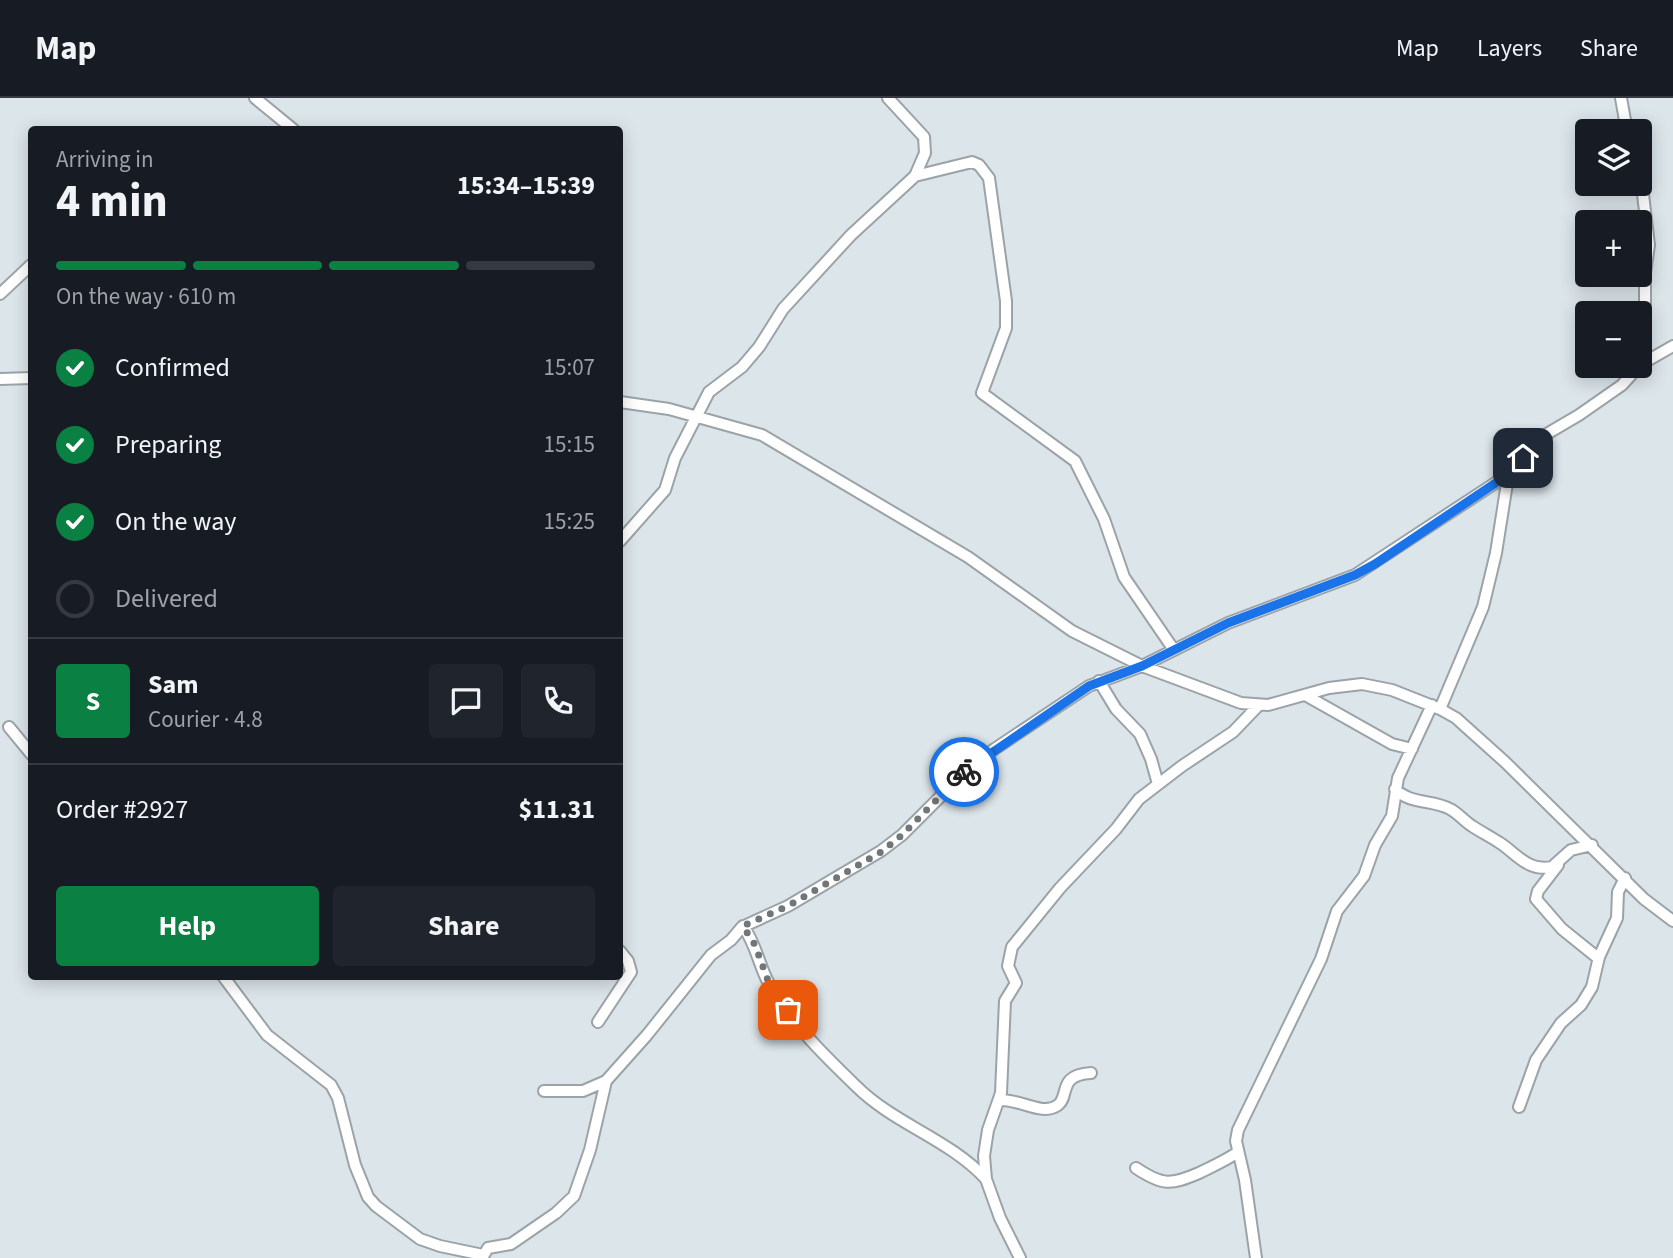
<!DOCTYPE html>
<html lang="en">
<head>
<meta charset="utf-8">
<style>
  body { margin:0; font-family:"Source Sans 3",sans-serif; background:#20242c; color:#f1f3f6; height:100vh; display:flex; flex-direction:column; font-size:26px; white-space:nowrap }
  * { box-sizing:border-box; margin:0 }
  p { font-size:23px; color:#9ea1a6 }
  .icon { flex:none; width:38px; height:38px; fill:none; stroke:currentColor; stroke-width:2; stroke-linecap:round; stroke-linejoin:round }
  .map { position:relative; flex:1; overflow:hidden }
  .panel { position:absolute; left:28px; top:28px; width:595px; height:854px; display:flex; flex-direction:column; background:#171b24; border-radius:7px; box-shadow:0 4px 18px #0003 }
  .panel>* { flex:none }
  .controls { position:absolute; left:1575px; top:21px; display:grid; gap:14px }
  .controls a { display:grid; place-items:center; width:77px; height:77px; border-radius:7px; background:#171b24; box-shadow:0 4px 18px #0003; font-size:35px }
  .pin { position:absolute; display:grid; place-items:center; width:60px; height:60px; color:#fff; margin:-30px; border-radius:14px; box-shadow:0 4px 10px #0006 }
  .courier { position:absolute; display:grid; place-items:center; width:70px; height:70px; margin:-35px; border:5px solid #1a73e8; border-radius:50%; background:#fff; color:#222; box-shadow:0 2px 9px #0007 }
  .summary em { font-style:normal; font-weight:700 }
  .summary div { display:flex; flex-direction:column-reverse }
  .summary { display:flex; align-items:center; justify-content:space-between; height:119px; padding:0 28px }
  h1 { font-size:46px; font-weight:700; line-height:52px }
  .bar { display:grid; grid-template-columns:repeat(4,1fr); gap:10px 7px; align-content:center; height:84px; padding:0 28px }
  .bar i { height:9px; border-radius:5px; background:#363941 }
  .bar .active { background:#0b8043 }
  .bar p { grid-column:span 4 }
  .line { display:flex; align-items:center; gap:18px; padding:0 28px; border-top:2px solid #363941 }
  .line div { flex:1 }
  .round { display:grid; place-items:center; flex:none; width:74px; height:74px; border-radius:7px; background:#20242c }
  ol { padding:0 28px; list-style:none }
  li { display:flex; align-items:center; gap:21px; height:77px }
  li p { margin-inline-start:auto }
  li .icon { padding:7px; border-radius:50%; background:#0b8043; color:#fff; stroke-width:4 }
  li:last-child { color:#9ea1a6 }
  li i { width:38px; height:38px; border:4px solid #363941; border-radius:50% }
  .action { display:flex; gap:14px; margin-top:auto; padding:14px 28px }
  .action a { flex:1; height:80px; border-radius:7px; background:#0b8043; color:#fff; font-size:28px; font-weight:700; line-height:80px; text-align:center }
  .action a+a { background:#20242c; color:#f1f3f6 }
  header { display:flex; align-items:center; gap:42px; box-sizing:border-box; height:98px; padding:0 35px; background:#171b24; border-bottom:2px solid #363941 }
  header strong { font-size:33px }
  nav { display:flex; gap:38px; margin-inline-start:auto; font-size:24px }
  .map>svg:first-child { display:block }
  .lines { fill:none; stroke-linecap:round; stroke-linejoin:round }
  .minor-casing { stroke:#9ba3a8; stroke-width:14 }
  .minor { stroke:#fff; stroke-width:10 }
  .done { stroke:#71767a; stroke-width:7; stroke-dasharray:0 12.6 }
  .route { stroke:#1a73e8; stroke-width:9 }
</style>
</head>
<body>
<header>
<strong>Map</strong>
<nav><a>Map</a><a>Layers</a><a>Share</a></nav>
</header>
<div class="map">
<svg width="1673" height="1160" viewBox="0 0 1673 1160">
  <rect width="100%" height="100%" fill="#dce5ea"/>
  <g class="lines">
    <!-- minor casing -->
    <g class="minor-casing">
      <path id="minor" d="M255 0 294 32
        M1621 0 1627 33
        M1640 71 1649 147 1645 175V241L1640 265
        M915 78 972 64 979 67 989 80 1006 203V230L982 295 1075 363 1104 421 1124 479 1174 552
        M0 196 32 166
        M1638 268 1673 248
        M0 281 32 280
        M620 304 669 311 762 337 968 459 1072 533 1142 568 1241 605 1268 607 1329 590 1362 586 1392 592 1440 611 1456 620 1505 664 1644 801 1673 823
        M620 443 665 392 675 360 709 294 742 269 759 249 783 211 851 137 915 78 925 55 924 39 888 0
        M1099 583 1116 611 1140 636 1151 661 1158 686
        M1305 597 1392 646 1412 651
        M1440 611 1483 509 1496 455 1508 379 1533 344 1579 317 1622 287 1639 268
        M9 629 32 657
        M1395 691C1411 707 1432 701 1450 711 1458 715 1464 723 1472 728 1481 734 1491 739 1500 745 1517 756 1528 774 1552 769L1571 752 1592 747
        M1558 767 1538 793 1536 801 1562 831 1598 860
        M743 828C758 849 759 871 772 891 793 927 826 959 856 988 894 1026 949 1041 986 1081
        M223 878 267 937 331 987 338 1000 355 1067 368 1099 376 1108 420 1141 440 1148 483 1157
        M598 924 631 874 628 863 620 853
        M544 993H583L606 983 647 937 711 857 731 842 742 829 788 808 881 753 902 737 975 664 1089 588 1142 568 1228 525 1355 477 1512 374
        M999 1002C1019 1000 1042 1019 1058 1007 1070 998 1057 977 1091 975
        M1519 1009 1536 962 1561 925 1581 907 1592 889 1599 859 1617 820 1618 794 1625 780
        M1136 1070C1163 1088 1171 1087 1199 1075 1213 1068 1225 1063 1238 1054
        M482 1160 488 1150 511 1146 556 1115 574 1098 590 1052 606 983
        M1020 1160 1000 1120 986 1081 984 1058 988 1032 1001 995 1005 903 1016 885 1008 868 1012 849 1060 790 1116 731 1139 701 1182 668 1233 634 1258 608
        M1256 1160 1245 1082 1236 1043 1238 1032 1321 861 1337 813 1364 778 1375 747 1392 718 1398 680 1432 607"/>
    </g>
    <!-- minor -->
    <use href="#minor" class="minor"/>
  </g>
  <g class="lines">
    <!-- done -->
    <path class="done" d="M788 912 770 888 755 847 743 828 788 808 881 754 902 737 964 674"/>
    <!-- route -->
    <path class="route" d="M964 674 1089 588 1142 568 1228 525 1355 477 1375 466 1512 374 1523 360"/>
  </g>
</svg>
<div class="controls">
<a><svg class="icon" aria-label="layers" viewBox="0 0 24 24"><path d="M12 4l9 5-9 5-9-5zM3 14l9 5 9-5"/></svg></a>
<a>+</a>
<a>−</a>
</div>
<div class="pin" style="left:788px;top:912px;background:#ea580c"><svg class="icon" aria-label="bag" viewBox="0 0 24 24"><path d="M5 8h14l-1 12H6zM9 8a3 3 0 0 1 6 0"/></svg></div>
<div class="pin" style="left:1523px;top:360px;background:#1f2937"><svg class="icon" aria-label="home" viewBox="0 0 24 24"><path d="M3 11l9-7 9 7M6 9v11h12V9"/></svg></div>
<div class="courier" style="left:964px;top:674px"><svg class="icon" aria-label="bike" viewBox="0 0 24 24"><circle cx="6" cy="16" r="4"/><circle cx="18" cy="16" r="4"/><path d="M6 16l4-8h5l3 8M10 8l3 8H6M13 5h3"/></svg></div>
<section class="panel">
<div class="summary"><div><h1>4 min</h1><p>Arriving in</p></div><em>15:34–15:39</em></div>
<div class="bar"><i class="active"></i><i class="active"></i><i class="active"></i><i></i><p>On the way · 610 m</p></div>
<ol>
<li><svg class="icon" aria-label="check" viewBox="0 0 24 24"><path d="M5 12l5 5 9-10"/></svg>Confirmed<p>15:07</p></li>
<li><svg class="icon" aria-label="check" viewBox="0 0 24 24"><path d="M5 12l5 5 9-10"/></svg>Preparing<p>15:15</p></li>
<li><svg class="icon" aria-label="check" viewBox="0 0 24 24"><path d="M5 12l5 5 9-10"/></svg>On the way<p>15:25</p></li>
<li><i></i>Delivered</li>
</ol>
<div class="line" style="height:126px"><b class="round" style="background:#0b8043;color:#fff">S</b><div><b>Sam</b><p>Courier · 4.8</p></div><a class="round"><svg class="icon" aria-label="chat" viewBox="0 0 24 24"><path d="M4 5h16v11H9l-5 4z"/></svg></a><a class="round"><svg class="icon" aria-label="phone" viewBox="0 0 24 24"><path d="M5 4h4l2 5-3 2q2 4 5 5l2-3 5 2v4C11 20 4 13 5 4z"/></svg></a></div>
<div class="line" style="height:91px"><div>Order #2927</div><b>$11.31</b></div>
<div class="action"><a>Help</a><a>Share</a></div>
</section>
</div>
</body>
</html>
